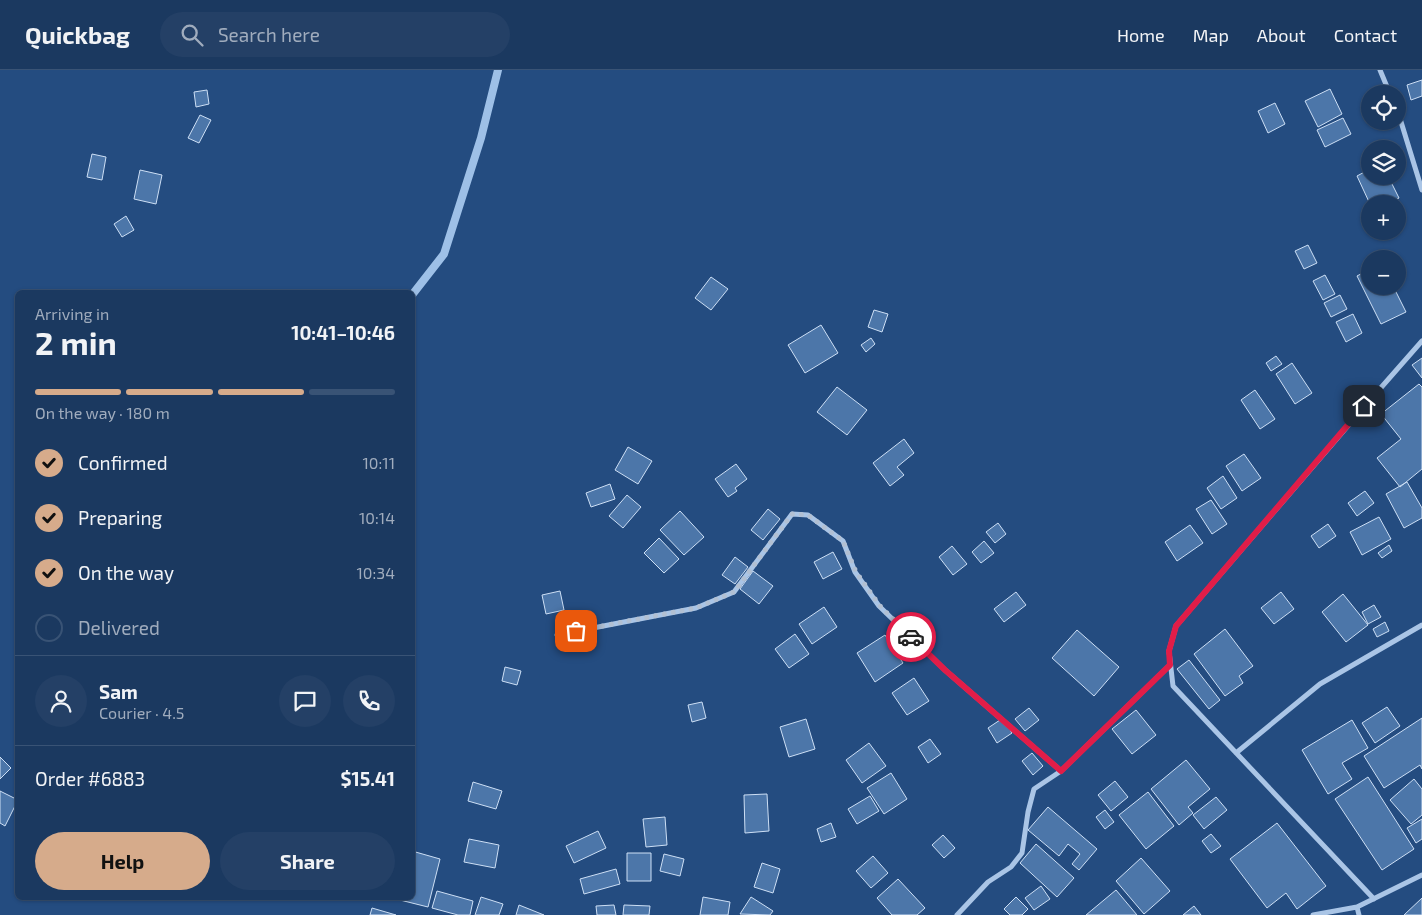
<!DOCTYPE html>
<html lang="en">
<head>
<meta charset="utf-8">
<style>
  body { margin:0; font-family:"Exo 2",sans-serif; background:#244066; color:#f1f3f6; height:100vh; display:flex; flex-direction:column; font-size:19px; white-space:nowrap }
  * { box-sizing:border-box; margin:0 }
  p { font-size:16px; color:#a0acbd }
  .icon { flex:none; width:28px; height:28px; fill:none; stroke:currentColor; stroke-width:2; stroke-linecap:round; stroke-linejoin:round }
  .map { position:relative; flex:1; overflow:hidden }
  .panel { position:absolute; left:15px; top:220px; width:400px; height:610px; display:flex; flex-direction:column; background:#1b3960; border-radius:8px; box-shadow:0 1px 4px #0004,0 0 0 1px #395375 }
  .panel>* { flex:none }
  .buttons { position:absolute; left:1361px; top:15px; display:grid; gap:10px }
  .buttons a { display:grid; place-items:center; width:45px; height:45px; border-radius:50%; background:#1b3960; box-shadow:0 1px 4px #0004,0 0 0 1px #395375; font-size:25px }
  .pin { position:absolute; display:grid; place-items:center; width:42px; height:42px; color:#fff; margin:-21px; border-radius:10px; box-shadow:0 2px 8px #0006 }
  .courier { position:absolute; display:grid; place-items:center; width:50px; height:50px; margin:-25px; border:4px solid #e11d48; border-radius:50%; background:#fff; color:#222; box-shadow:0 1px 6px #0007 }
  .headline em { font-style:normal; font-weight:700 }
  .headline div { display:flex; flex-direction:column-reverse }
  .headline { display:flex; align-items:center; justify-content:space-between; height:85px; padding:0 20px }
  h1 { font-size:32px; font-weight:700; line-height:38px }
  .bar { display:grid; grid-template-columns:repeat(4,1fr); gap:8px 5px; align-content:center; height:60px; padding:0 20px }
  .bar i { height:6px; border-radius:4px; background:#395375 }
  .bar .selected { background:#d6ab8b }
  .bar p { grid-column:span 4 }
  .line { display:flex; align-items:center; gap:12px; padding:0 20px; border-top:1px solid #395375 }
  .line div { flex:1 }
  .round { display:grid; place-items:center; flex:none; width:52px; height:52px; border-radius:26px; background:#244066 }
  ol { padding:0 20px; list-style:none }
  li { display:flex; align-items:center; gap:15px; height:55px }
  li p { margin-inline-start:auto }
  li .icon { padding:5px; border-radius:50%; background:#d6ab8b; color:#111; stroke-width:4 }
  li:last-child { color:#a0acbd }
  li i { width:28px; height:28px; border:2px solid #395375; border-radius:50% }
  .cta { display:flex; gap:10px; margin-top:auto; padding:10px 20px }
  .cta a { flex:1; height:58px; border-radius:30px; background:#d6ab8b; color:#111; font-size:20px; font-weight:700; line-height:58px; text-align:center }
  .cta a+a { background:#244066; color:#f1f3f6 }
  header { display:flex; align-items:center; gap:30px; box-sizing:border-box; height:70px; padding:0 25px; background:#1b3960; border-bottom:1px solid #395375 }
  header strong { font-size:24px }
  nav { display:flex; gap:28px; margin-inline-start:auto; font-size:18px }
  .search { width:350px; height:45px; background:#244066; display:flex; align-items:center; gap:12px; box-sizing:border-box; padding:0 18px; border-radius:28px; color:#a0acbd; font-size:19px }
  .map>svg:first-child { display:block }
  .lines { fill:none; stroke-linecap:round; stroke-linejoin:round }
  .stream { stroke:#9ec0e7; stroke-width:8 }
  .building { fill:#4c76a9; stroke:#cddff5 }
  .street { stroke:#aac5e6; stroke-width:5 }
  .done { stroke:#b2c0d3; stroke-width:5; stroke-dasharray:0 9 }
  .route { stroke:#e11d48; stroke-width:6 }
</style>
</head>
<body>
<header>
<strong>Quickbag</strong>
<div class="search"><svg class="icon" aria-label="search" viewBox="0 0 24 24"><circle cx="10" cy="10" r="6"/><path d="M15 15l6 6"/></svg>Search here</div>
<nav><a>Home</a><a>Map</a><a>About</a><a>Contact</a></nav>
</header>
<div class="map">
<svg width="1422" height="845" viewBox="0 0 1422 845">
  <rect width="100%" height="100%" fill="#244c80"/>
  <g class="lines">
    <!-- stream -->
    <path class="stream" d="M412 225 444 184 481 68 498 0"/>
  </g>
  <!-- building -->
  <path class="building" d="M1422 10V26L1411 30 1407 15Z
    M1330 19 1342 44 1318 57 1305 31Z
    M207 20 209 34 196 37 194 22Z
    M1275 33 1285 54 1268 63 1258 41Z
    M200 45 211 50 199 73 188 68Z
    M1343 48 1351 64 1325 77 1317 60Z
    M92 84 106 87 102 110 87 107Z
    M1370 99V106H1388L1399 128 1387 134H1370L1357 106Z
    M140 100 162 105 156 134 134 129Z
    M126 146 134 160 122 167 114 154Z
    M1308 175 1317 193 1304 199 1295 181Z
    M1370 199V216H1393L1406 242 1381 254 1357 206Z
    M1325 205 1335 224 1323 230 1313 211Z
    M711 207 728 219 711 240 695 228Z
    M1340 225 1347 239 1331 247 1324 233Z
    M874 240 888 244 882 262 868 257Z
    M1353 244 1362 263 1346 272 1336 252Z
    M821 255 838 283 805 303 788 275Z
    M871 268 875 274 866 282 861 275Z
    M1276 286 1282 294 1271 301 1266 293Z
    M1422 288V308L1412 295Z
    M1292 293 1312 323 1295 334 1276 304Z
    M1419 314 1422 317V399L1400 417 1377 388 1401 369 1381 344Z
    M837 317 867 340 847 365 817 342Z
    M1255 320 1275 349 1260 359 1241 330Z
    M904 369 914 383 897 397 904 405 890 416 873 393Z
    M628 377 652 391 638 414 615 400Z
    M1244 384 1261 408 1242 421 1226 396Z
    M736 394 747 409 735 418 737 421 728 427 715 409Z
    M1223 406 1237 428 1221 439 1207 418Z
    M1407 412 1422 438V448L1404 458 1386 424Z
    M610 414 615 429 591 437 586 423Z
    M1365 421 1374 433 1357 446 1348 433Z
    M627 425 641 437 623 458 609 446Z
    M1211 430 1227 454 1212 464 1196 439Z
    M768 439 780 449 763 470 751 460Z
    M680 441 704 467 684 485 660 460Z
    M1379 447 1391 469 1362 485 1350 462Z
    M998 453 1006 464 995 473 986 462Z
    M1328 454 1336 466 1319 478 1311 466Z
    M1190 455 1203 473 1177 491 1165 472Z
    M659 468 679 489 664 503 644 483Z
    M984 471 994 483 981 493 972 482Z
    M1389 475 1392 481 1382 488 1378 483Z
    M952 476 967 494 953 505 939 487Z
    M833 482 842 499 823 509 814 492Z
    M735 487 748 497 735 514 722 505Z
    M753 501 773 516 759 534 740 519Z
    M560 521 564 540 546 544 542 525Z
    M1016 522 1026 535 1004 552 994 539Z
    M1281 522 1294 539 1274 554 1261 538Z
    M1343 524 1368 555 1346 572 1322 542Z
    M1374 535 1381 547 1368 554 1362 542Z
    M824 537 837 557 812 574 799 554Z
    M1385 552 1389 561 1377 567 1373 559Z
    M1225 559 1253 596 1239 606 1243 613 1225 626 1194 584Z
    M1077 560 1119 597 1094 626 1052 588Z
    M795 564 809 584 789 598 775 579Z
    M885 565 903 593 875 612 857 583Z
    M1189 590 1220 630 1209 639 1177 599Z
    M505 597 521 601 517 615 502 611Z
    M914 608 929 631 907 645 892 623Z
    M702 632 706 648 692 652 688 635Z
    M1387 637 1400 656 1375 673 1362 653Z
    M1029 638 1039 650 1025 661 1015 649Z
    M1136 640 1156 665 1132 684 1112 659Z
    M1003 648 1012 663 997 673 988 658Z
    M1422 648V699L1420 695 1384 718 1364 686Z
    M806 649 815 679 789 687 780 657Z
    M1352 650 1368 678 1342 693 1352 709 1328 724 1302 680Z
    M930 669 941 684 928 693 918 677Z
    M869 673 886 696 862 713 846 690Z
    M1032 683 1043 696 1033 705 1022 691Z
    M0 687 11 698 0 709Z
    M1186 690 1210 719 1188 737 1193 743 1179 755 1151 719Z
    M891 703 907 729 884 744 867 718Z
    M1368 707 1414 779 1382 800 1335 729Z
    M1414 709 1422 719V745L1411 754 1390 730Z
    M1115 711 1128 727 1111 741 1098 725Z
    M473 712 502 721 496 739 468 731Z
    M0 721 18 730 5 756 0 753Z
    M1148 722 1174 756 1146 779 1119 745Z
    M767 724 769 761 745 763 744 725Z
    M870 726 879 741 857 754 848 739Z
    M1216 727 1227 740 1204 759 1193 745Z
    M1048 737 1097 779 1079 800 1072 794 1080 784 1068 774 1059 786 1028 760Z
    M1105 740 1114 752 1105 759 1096 747Z
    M665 747 667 775 646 777 643 749Z
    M1422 749V769L1416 773 1407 758Z
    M831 753 836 767 821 772 817 759Z
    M1277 753 1326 816 1297 839 1286 823 1267 838 1230 789Z
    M598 761 606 778 574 793 566 776Z
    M1211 764 1221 776 1211 783 1202 771Z
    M943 765 955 778 944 788 932 775Z
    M469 769 499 775 495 798 464 792Z
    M1036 774 1074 808 1057 827 1020 793Z
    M412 781 440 789 428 837 396 829V828H412Z
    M627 783H651V811H627Z
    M664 784 684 789 680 806 660 801Z
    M873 786 888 803 871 818 856 801Z
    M1141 788 1170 821 1144 844 1116 811Z
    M762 793 780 799 773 823 754 817Z
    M616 799 620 814 584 824 580 809Z
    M898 809 925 838 917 845H892L877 828Z
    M1041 816 1050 829 1034 840 1025 828Z
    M1116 820 1137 845H1086Z
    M437 821 473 831 470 845H458L432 838Z
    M481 827 503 834 499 845H475Z
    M703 827 730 832 728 845H700Z
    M751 827 773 841 770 845 740 844Z
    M1016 827 1028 839 1022 845H1010L1004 839Z
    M1422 828V845H1404Z
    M519 835 544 845H516Z
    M614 835 616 845H597L596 836Z
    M624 835 650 836 649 845H623Z
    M1194 836 1201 845H1183Z
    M372 838 396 845H370Z"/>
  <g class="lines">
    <!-- street -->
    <path class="street" d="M1380 0 1390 24
      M1398 42 1422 120
      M557 565 696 538 734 522 792 444 808 445 843 471 855 502 879 536 945 600 1061 701
      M1236 683 1320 614 1422 555
      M1374 829 1173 616 1169 581 1176 556 1364 337 1422 271
      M1357 837 1359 845
      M957 845 988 812 1011 797 1022 783 1028 742 1034 719 1061 701 1170 595
      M1313 845 1357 837 1422 805"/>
  </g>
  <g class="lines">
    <!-- done -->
    <path class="done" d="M576 561 696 538 734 522 792 444 808 445 843 471 856 502 880 536 911 567"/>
    <!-- route -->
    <path class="route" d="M911 567 945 600 1061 701 1170 595 1169 581 1176 556 1364 336"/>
  </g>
</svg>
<div class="buttons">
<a><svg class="icon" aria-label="locate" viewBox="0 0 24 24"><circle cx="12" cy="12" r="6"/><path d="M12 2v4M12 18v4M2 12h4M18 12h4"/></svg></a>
<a><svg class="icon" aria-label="layers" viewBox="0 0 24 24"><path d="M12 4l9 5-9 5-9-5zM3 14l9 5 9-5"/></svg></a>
<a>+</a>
<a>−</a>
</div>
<div class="pin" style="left:576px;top:561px;background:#ea580c"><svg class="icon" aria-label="bag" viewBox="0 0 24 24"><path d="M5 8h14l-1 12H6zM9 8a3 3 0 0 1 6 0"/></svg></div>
<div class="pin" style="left:1364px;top:336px;background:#1f2937"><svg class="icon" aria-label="home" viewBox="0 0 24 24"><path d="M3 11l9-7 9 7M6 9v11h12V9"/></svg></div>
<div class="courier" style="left:911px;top:567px"><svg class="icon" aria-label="car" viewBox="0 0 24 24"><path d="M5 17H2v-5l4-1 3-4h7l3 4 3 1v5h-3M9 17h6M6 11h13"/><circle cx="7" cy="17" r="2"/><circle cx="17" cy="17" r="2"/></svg></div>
<section class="panel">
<div class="headline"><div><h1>2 min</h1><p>Arriving in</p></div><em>10:41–10:46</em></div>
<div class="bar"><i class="selected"></i><i class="selected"></i><i class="selected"></i><i></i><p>On the way · 180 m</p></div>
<ol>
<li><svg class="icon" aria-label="check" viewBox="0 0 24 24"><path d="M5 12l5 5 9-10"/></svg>Confirmed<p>10:11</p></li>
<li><svg class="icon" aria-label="check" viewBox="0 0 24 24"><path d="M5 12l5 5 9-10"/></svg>Preparing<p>10:14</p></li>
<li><svg class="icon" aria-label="check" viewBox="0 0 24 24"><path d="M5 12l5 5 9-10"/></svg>On the way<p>10:34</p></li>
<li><i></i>Delivered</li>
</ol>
<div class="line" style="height:90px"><a class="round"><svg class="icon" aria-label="person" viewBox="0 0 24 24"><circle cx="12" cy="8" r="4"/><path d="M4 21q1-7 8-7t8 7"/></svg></a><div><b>Sam</b><p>Courier · 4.5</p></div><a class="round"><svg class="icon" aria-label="chat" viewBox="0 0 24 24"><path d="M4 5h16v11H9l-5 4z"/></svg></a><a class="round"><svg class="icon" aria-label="phone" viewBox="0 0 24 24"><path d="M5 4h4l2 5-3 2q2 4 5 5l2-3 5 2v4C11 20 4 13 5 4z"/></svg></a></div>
<div class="line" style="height:65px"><div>Order #6883</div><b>$15.41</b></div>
<div class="cta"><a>Help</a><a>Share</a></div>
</section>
</div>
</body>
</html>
